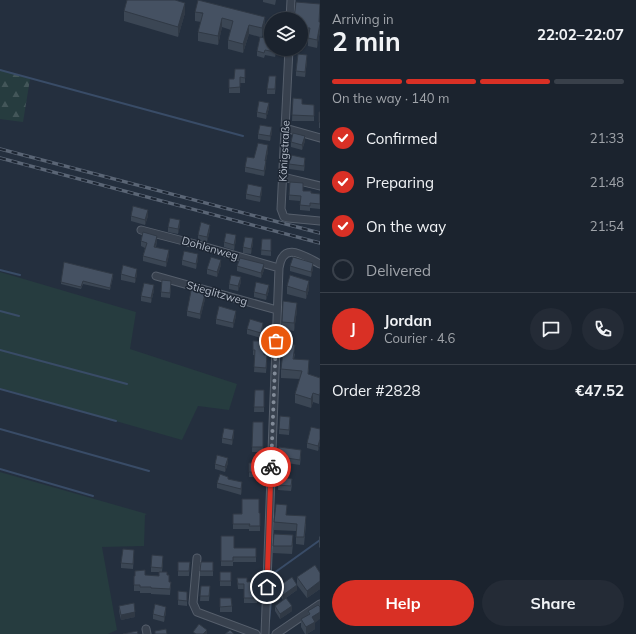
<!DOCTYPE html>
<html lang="en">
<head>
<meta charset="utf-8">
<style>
  body { margin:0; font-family:Mulish,sans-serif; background:#242b36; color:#f1f3f6; height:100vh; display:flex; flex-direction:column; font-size:15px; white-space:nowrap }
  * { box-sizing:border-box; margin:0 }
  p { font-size:13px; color:#a0a4aa }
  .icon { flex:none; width:22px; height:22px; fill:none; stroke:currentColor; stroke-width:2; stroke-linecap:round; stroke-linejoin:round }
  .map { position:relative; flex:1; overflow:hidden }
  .sheet { display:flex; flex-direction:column; background:#1b232e; width:316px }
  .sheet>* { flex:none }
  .controls { position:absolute; left:264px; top:12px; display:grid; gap:8px }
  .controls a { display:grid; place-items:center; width:44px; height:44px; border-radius:50%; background:#1b232e; box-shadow:0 1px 3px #0004,0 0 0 1px #39404a; font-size:20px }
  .pin { position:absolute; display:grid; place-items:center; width:34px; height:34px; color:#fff; margin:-17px; border:2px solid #fff; border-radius:50%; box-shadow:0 1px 4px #0007 }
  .courier { position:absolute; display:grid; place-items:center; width:40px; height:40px; margin:-20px; border:3px solid #d93025; border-radius:50%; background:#fff; color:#222; box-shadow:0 1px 5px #0007 }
  .overview em { font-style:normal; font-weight:700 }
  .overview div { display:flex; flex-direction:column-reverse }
  .overview { display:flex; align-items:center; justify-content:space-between; height:68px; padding:0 12px }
  h1 { font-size:26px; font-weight:700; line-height:30px }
  .bar { display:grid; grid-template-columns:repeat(4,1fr); gap:6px 4px; align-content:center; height:48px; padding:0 12px }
  .bar i { height:5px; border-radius:3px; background:#39404a }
  .bar .selected { background:#d93025 }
  .bar p { grid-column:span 4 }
  .line { display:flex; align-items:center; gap:10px; padding:0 12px; border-top:1px solid #39404a }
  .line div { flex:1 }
  .round { display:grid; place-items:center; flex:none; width:42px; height:42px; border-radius:21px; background:#242b36 }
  ol { padding:0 12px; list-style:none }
  li { display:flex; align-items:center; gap:12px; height:44px }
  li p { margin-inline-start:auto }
  li .icon { padding:4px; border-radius:50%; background:#d93025; color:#fff; stroke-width:4 }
  li:last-child { color:#a0a4aa }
  li i { width:22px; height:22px; border:2px solid #39404a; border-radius:50% }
  .primary-button { display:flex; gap:8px; margin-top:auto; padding:8px 12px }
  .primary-button a { flex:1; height:46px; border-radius:24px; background:#d93025; color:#fff; font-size:16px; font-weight:700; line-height:46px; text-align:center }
  .primary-button a+a { background:#242b36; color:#f1f3f6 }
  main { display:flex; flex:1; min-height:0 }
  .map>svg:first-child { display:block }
  .green { fill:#263c3f }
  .forest { fill:url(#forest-firs) }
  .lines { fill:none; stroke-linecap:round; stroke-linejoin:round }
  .stream { stroke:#394c67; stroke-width:2 }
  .street-casing { stroke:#565f6c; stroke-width:9 }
  .street { stroke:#38414e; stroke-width:7 }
  .rail-casing { stroke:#5a6575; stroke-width:3.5 }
  .rail { stroke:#1d2633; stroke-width:2; stroke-dasharray:6; stroke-linecap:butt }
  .wall { fill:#3b4654 }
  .shaded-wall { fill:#303945 }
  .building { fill:#455162; stroke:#303945 }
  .done { stroke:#828b98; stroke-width:4; stroke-dasharray:0 7.2 }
  .route { stroke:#d93025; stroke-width:5 }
  .labels { text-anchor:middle; stroke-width:3; stroke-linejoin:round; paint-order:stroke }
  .street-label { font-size:11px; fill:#b4bcc9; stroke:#1d2633 }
</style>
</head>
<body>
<main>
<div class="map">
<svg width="320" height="634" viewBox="0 0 320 634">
  <defs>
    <pattern id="forest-firs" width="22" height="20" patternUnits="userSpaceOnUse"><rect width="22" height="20" fill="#263c3f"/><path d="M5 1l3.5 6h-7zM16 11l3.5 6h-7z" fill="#435659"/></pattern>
  </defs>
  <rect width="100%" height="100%" fill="#242f3e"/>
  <!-- green -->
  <path class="green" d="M0 272 136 312 130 349 237 384 229 410 198 406 182 440 0 388Z
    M0 472 147 514 145 515 144 546 102 547 117 630 108 634H0Z"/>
  <!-- forest -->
  <path class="forest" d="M0 69 30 79 23 122 0 119Z"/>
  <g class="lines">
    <!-- stream -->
    <path class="stream" d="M0 70 243 136
      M0 270 20 275
      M0 311 19 316
      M0 350 127 384
      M0 389 116 421
      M0 429 149 471
      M0 469 93 496
      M269 621 274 573 320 540"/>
    <!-- street casing -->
    <g class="street-casing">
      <path id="street" d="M290 19 291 0
        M289 49 281 209 284 217 288 218 320 221
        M285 128 320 138
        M283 177 320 186
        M141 230 195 244 279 268
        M156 276 277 310
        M197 558 193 603 197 612 256 634
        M146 629 147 634
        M265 634 279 268C283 240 304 256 320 264
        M276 634 320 604"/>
    </g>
    <!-- street -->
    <use href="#street" class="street"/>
    <!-- rail casing -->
    <g class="rail-casing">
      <path id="rail" d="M0 149 320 233
        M0 158 320 243"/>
    </g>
    <!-- rail -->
    <use href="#rail" class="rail"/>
  </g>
  <!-- wall -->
  <path class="wall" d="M263 0H276L275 5 263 2Z
    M320 4 319 22H320V31L317 48 308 46V36L301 35V19Z
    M124 11 185 13 178 37 124 21Z
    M195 12 265 26 262 37 277 49 275 57 265 55 264 58 257 56V51L260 37 249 34 243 53 228 49V40L231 30 222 27 218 45 198 41V32L201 22 195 21Z
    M307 61 305 77 296 76V71Z
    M245 69V83H240V93H229V79H234Z
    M276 81 275 94H267V89Z
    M293 98 302 104 314 105V121H292Z
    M269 108 266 119 257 117V112Z
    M320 112V128H319V122Z
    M272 132 270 141 258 139V134Z
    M305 141 302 150 291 147V142Z
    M268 151 266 161V166L264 176 245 172V167L254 158Z
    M305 163 304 171 289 169V164Z
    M303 191 311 193 320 194V209L310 208V211L300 210V201L289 200V195Z
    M262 192 260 202 246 199V194Z
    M131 216H148L145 225 131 221Z
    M180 225 178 234 168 232V227Z
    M210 230 207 242 198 240V235Z
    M262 239H271V256L261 255Z
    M236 240 234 250 224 247V242Z
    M141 241H157L156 247 169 255 166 267 143 261V256L145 248 141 246Z
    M253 243 251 254 243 253V247Z
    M198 259 196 269 182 265V260Z
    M221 265 217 277 207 274V269Z
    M237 266 264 270 261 278 237 271Z
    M290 266 313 268 311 277 290 271Z
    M121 274H137L135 283 121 280Z
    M113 277 110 290 83 284 81 289 61 284V282Z
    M241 282 238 291 229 289V284Z
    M171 286 170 298 161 297V292Z
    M287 286 309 289 306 299 287 294Z
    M154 290 151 303 141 301V296Z
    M269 290 266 300 254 297V292Z
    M206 295 200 319 187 316V311Z
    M297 310 294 331 282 329V322Z
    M236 316 233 328 216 324V319Z
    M263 328 261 338 247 334V329Z
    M253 341 264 355 267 360 266 373 254 372 255 355H253Z
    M295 353 294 359 309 369 308 374 320 378 319 404 313 402 311 408 295 403V394L300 379 281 378V369Z
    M255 390H264V412H254Z
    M253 422H263V452H252Z
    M290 422 289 435 279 434V429Z
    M320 429V444L318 451 307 448V443Z
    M234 435 232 445 222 443V438Z
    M301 455 300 465 287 463V478L292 484 291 491 278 490 279 462H278V457Z
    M228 463 225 472 215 469V464Z
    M249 463H258L259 477H249Z
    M217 483 242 488 241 495 217 488Z
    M260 513V531H249V529H233V514Z
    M287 515 306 524 304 545 296 544V531L274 530V522Z
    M221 536 234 548H256V562H233V566H221Z
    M320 536V548L319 547V537Z
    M293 543 292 554 273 553V546Z
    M134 555 133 569 121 568V563Z
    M163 561 162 572 167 575 169 582H171L170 595 151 594V593H140V591H134V576H135V571L145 575 159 576V572H151V567Z
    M178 562H190L189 576H178Z
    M213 562V576H200V571Z
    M231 572V586H220V581Z
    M320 573V589L307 598 297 585V590L283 600 278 592V587L297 585V577Z
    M237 578 247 582 257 598V603H244V589H238Z
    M201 586H210L209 601H200Z
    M187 597V606L178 605V600Z
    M220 598 232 606V612H220Z
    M119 606 135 617 121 620 119 611Z
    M275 606 292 611 280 619 275 611Z
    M308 611 315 623V629L307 634H305L301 627V619L308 615Z
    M166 612 164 622 153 619V614Z"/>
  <!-- shaded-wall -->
  <path class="shaded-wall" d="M185 3V13L178 37V27Z
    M265 17V26L262 37V28Z
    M222 18V27L218 45V36Z
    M320 24V31L317 48V40Z
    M249 25V34L243 53V44Z
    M276 49H277L275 57V52Z
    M307 55V61L305 77V72Z
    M269 103V108L266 119V114Z
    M272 127V132L270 141V136Z
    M305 136V141L302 150V145Z
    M268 145V151L265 166V161Z
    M305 158V163L304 171V166Z
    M266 161V166L264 176V171Z
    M262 187V192L260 202V197Z
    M148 210V216L145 225V220Z
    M180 220V225L178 234V229Z
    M210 225V230L207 242V237Z
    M236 235V240L234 250V245Z
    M157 236V241L154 252V247Z
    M253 238V243L251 254V249Z
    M169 250V255L166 267V262Z
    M198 254V259L196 269V264Z
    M221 260V265L217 277V272Z
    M313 263V268L311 277V272Z
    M264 264V270L261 278V273Z
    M137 269V274L135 283V278Z
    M241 277V282L238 291V286Z
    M309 281V289L306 299V292Z
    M154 285V290L151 303V298Z
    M269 285V290L266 300V295Z
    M206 290V295L200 319V314Z
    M297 303V310L294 331V323Z
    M236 311V316L233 328V323Z
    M263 323V328L261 338V333Z
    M313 393V402L311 408V399Z
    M234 430V435L232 445V440Z
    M320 439V444L318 451V446Z
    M228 458V463L225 472V467Z
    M242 482V488L241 495V489Z
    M320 581V589L307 598V591Z
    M297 585V590L283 600V595Z
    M292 606V611L280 619V614Z
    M166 607V612L164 622V617Z
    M135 612V617L121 620V615Z
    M320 612V619L315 623V629L307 634H306V627L312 617Z
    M207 630V634H203Z"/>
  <!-- building -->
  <path class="building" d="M127 0H175L185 3 178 27 124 11Z
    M198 0 265 17 262 28 249 25 243 44 228 40 233 21 222 18 218 36 198 32 203 13 195 12Z
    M296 2 320 4 319 22H320V24L317 40 308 38 310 28H301V19H294Z
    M260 37 271 39V49H276L275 52 265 50 264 53 257 51Z
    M298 54 307 55 305 72 296 71Z
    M235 69H245V78L240 77V87L229 88V79H234Z
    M269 76H276L275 89H267Z
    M293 98 302 99V104L314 105V116L292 115Z
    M259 101 269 103 266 114 257 112Z
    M319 112H320V122H319Z
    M260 125 272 127 270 136 258 134Z
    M293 133 305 136 302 145 291 142Z
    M258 143 268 145 265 161H266L264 171 245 167 247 157 254 158Z
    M291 155 305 158 304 166 289 164Z
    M290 182 303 183V191H311V193L320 194V204L310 203V206L300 205 301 196 289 195Z
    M248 184 262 187 260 197 246 194Z
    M133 206 148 210 145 220 131 216Z
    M170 218 180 220 178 229 168 227Z
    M201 222 210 225 207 237 198 235Z
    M143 232 157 236 154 247 169 250 166 262 143 256 147 243 141 241Z
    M226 233 236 235 234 245 224 242Z
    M245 237 253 238 251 249 243 247Z
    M262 239H271V251L261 250Z
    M184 251 198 254 196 264 182 260Z
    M211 257 221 260 217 272 207 269Z
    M293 257 313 263 311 272 290 266Z
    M240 258 264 264 261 273 237 266Z
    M64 262 113 274 110 288 83 281 81 287 61 282Z
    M123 265 137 269 135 278 121 274Z
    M231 275 241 277 238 286 229 284Z
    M290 275 309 281 306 292 287 286Z
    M162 280 171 281 170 293 161 292Z
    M256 282 269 285 266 295 254 292Z
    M144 283 154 285 151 298 141 296Z
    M192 286 206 290 200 314 187 311Z
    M283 301 297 303 294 323 282 322Z
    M219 306 236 311 233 323 216 319Z
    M250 319 263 323 261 333 247 329Z
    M253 341H264V355H267L266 368 254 367 255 350H253Z
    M284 344 295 345 293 359 309 360 308 374 320 378V393L319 395 313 393 311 399 295 394 302 371 281 369Z
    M255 390H264V407H254Z
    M280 416 290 417 289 430 279 429Z
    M253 422H263V447H252Z
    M311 427 320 429V439L318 446 307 443Z
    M224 428 234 430 232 440 222 438Z
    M279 447 301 450 300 460 287 458 286 478 292 479 291 486 278 485 279 457H278Z
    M217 455 228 458 225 467 215 464Z
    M249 463H258L259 472H249Z
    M220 474 228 477V479L242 482 241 489 217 483Z
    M242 499H259V513H260V526H249L250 524H233V514H242Z
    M276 504 287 505 286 515 306 516 304 537H296L297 524 274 522Z
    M274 534 293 535 292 546H273Z
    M221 536H234V548H256V557H233V561H221Z
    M123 549 134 550 133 564 121 563Z
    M152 555 163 556 162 568 151 567Z
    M178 562H190L189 571H178Z
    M201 562H213V571H200Z
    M315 565 320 573V581L307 591 297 577Z
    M145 570V575L159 576V572H167V575H169V582H171L170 589 151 588V587H140V585H134V576H135V571Z
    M220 572H231V581H220Z
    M292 577 297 585 283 595 278 587Z
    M237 578H247V582L257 581V598H244V584H238Z
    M201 586H210L209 596H200Z
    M178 591 187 592V601L178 600Z
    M220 598H231L232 606 220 607Z
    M286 598 292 606 280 614 275 606Z
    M134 603 135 612 121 615 119 606Z
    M155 604 166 607 164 617 153 614Z
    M318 605 320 607V612L312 617 315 622 306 627 301 619 310 614 308 611Z
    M199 624 207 630 203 634H196L193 632Z
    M166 629 167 634H155V631Z
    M230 630 234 634H225Z
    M137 631 138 634H123Z"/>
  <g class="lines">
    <!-- done -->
    <path class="done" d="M271 467 276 341"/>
    <!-- route -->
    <path class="route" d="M267 587 271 467"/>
  </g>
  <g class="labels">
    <!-- street labels -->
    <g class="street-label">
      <text transform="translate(284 151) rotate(-87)" y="4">Königstraße</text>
      <text transform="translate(210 248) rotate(16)" y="4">Dohlenweg</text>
      <text transform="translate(217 293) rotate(16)" y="4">Stieglitzweg</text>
    </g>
  </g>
</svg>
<div class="controls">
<a><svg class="icon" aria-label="layers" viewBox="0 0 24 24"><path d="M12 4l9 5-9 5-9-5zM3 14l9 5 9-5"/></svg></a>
</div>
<div class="pin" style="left:276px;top:341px;background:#ea580c"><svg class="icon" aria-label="bag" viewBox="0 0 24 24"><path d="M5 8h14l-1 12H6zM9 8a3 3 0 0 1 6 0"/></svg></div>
<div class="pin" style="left:267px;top:587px;background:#1f2937"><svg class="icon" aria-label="home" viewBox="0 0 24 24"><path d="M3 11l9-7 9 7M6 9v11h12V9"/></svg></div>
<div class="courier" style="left:271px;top:467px"><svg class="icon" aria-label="bike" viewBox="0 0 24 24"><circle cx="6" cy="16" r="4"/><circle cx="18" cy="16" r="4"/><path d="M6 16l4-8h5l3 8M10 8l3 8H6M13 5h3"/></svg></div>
</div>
<section class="sheet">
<div class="overview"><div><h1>2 min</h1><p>Arriving in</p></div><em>22:02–22:07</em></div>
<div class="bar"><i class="selected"></i><i class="selected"></i><i class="selected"></i><i></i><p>On the way · 140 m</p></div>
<ol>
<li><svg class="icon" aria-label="check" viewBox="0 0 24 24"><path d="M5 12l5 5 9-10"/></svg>Confirmed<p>21:33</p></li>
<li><svg class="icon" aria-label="check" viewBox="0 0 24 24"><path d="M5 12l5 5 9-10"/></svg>Preparing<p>21:48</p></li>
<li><svg class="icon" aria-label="check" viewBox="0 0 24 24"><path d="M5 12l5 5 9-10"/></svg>On the way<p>21:54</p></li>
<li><i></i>Delivered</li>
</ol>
<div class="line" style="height:72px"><b class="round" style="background:#d93025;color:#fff">J</b><div><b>Jordan</b><p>Courier · 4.6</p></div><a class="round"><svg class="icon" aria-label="chat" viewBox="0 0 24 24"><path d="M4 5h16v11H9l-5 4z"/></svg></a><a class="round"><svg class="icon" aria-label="phone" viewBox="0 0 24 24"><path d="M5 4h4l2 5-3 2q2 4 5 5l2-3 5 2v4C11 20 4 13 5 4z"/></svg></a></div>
<div class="line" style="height:52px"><div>Order #2828</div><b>€47.52</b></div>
<div class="primary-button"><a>Help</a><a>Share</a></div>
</section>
</main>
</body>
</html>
